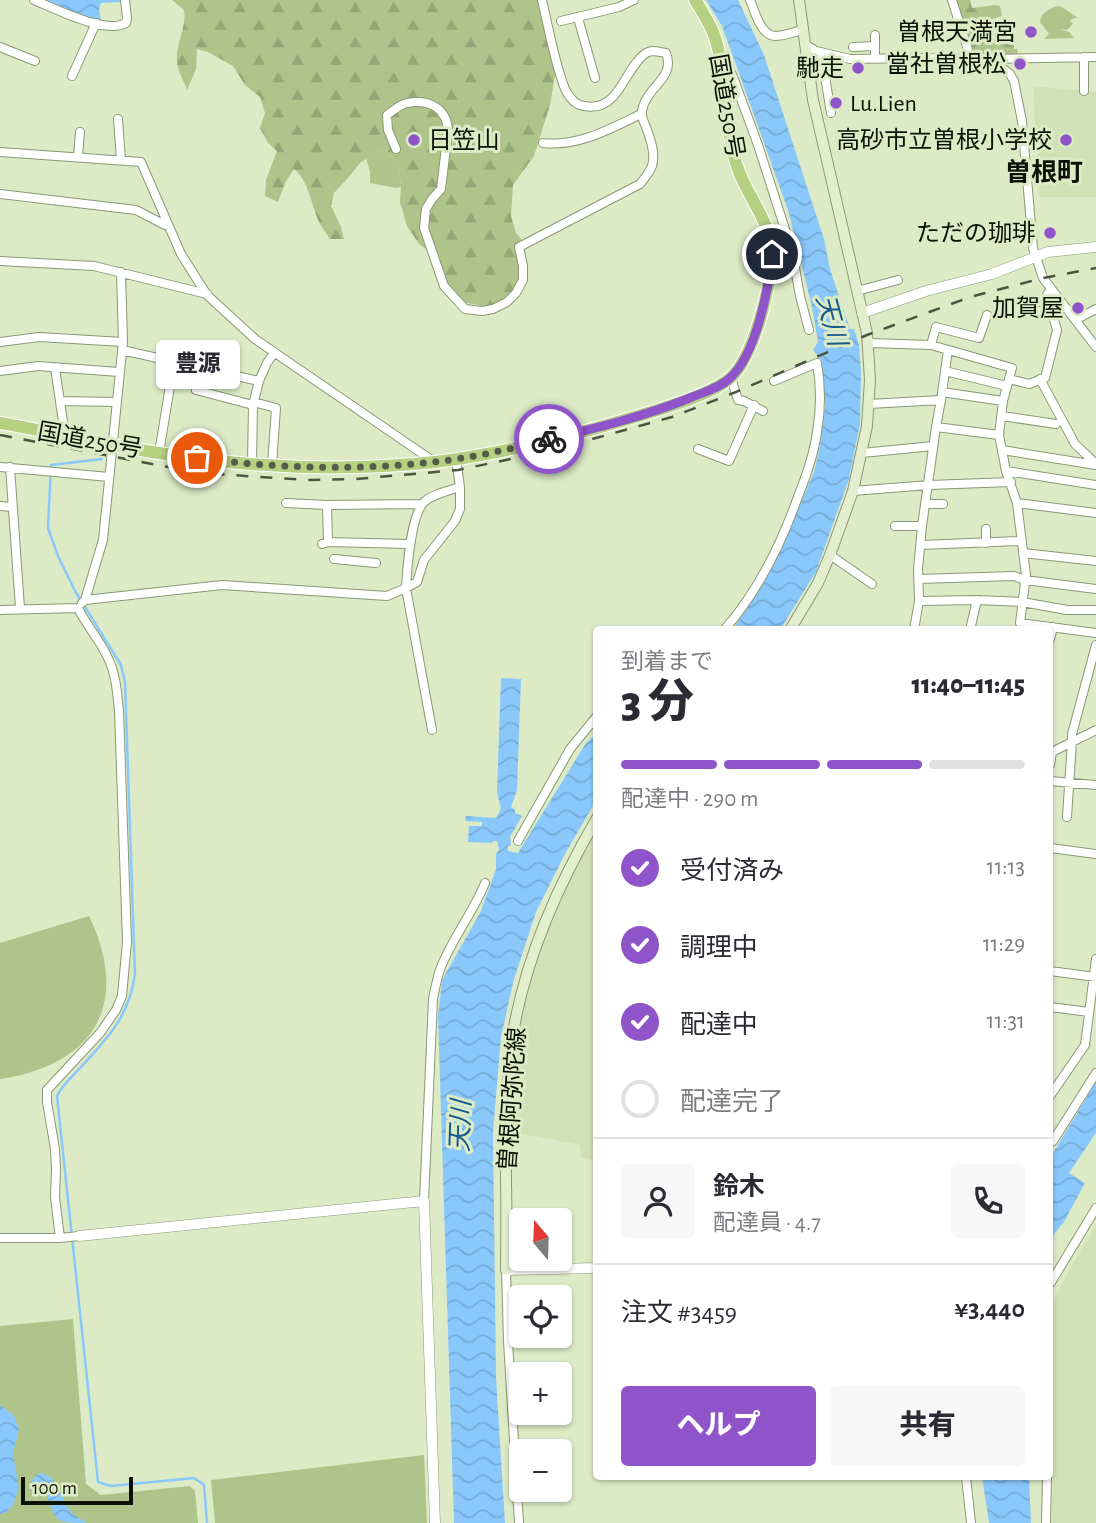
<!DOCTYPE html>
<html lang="ja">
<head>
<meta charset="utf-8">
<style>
  body { margin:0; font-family:"Alegreya Sans","Noto Sans JP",sans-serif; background:#f7f7f7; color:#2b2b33; height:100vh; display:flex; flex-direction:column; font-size:26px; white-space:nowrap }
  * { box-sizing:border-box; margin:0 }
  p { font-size:23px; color:#7c7c81 }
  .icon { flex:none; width:38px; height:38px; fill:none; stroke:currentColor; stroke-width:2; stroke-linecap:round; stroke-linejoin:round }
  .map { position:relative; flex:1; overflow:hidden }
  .side { position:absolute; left:593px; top:626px; width:460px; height:854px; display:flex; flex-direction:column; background:#fff; border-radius:7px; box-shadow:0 2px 5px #0004 }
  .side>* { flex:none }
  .needle { width:46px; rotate:341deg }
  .fabs { position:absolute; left:509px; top:1208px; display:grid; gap:14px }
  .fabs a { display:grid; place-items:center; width:63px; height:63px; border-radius:7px; background:#fff; box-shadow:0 2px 5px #0004; font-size:35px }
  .scale { position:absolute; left:21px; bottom:18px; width:112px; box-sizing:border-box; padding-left:7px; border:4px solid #0d1105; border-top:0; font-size:19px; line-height:24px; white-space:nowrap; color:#0d1105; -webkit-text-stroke:5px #dcebc6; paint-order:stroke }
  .pin { position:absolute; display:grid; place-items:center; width:60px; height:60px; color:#fff; margin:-30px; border:4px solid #fff; border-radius:50%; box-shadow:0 2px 7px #0007 }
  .courier { position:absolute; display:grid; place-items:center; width:70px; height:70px; margin:-35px; border:5px solid #9054ca; border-radius:50%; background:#fff; color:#222; box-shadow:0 2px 9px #0007 }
  .bubble { position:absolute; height:49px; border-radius:7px; background:#fff; box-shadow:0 2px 5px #0004; font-size:23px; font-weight:800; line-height:49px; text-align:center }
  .head em { font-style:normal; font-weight:800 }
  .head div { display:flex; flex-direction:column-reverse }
  .head { display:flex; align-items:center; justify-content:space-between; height:119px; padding:0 28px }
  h1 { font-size:46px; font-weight:800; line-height:52px }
  .bar { display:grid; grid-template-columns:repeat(4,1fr); gap:10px 7px; align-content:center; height:84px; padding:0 28px }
  .bar i { height:9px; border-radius:5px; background:#e1e1e2 }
  .bar .active { background:#9054ca }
  .bar p { grid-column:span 4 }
  .line { display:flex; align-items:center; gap:18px; padding:0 28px; border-top:2px solid #e1e1e2 }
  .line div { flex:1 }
  .round { display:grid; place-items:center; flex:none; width:74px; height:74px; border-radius:7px; background:#f7f7f7 }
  ol { padding:0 28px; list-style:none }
  li { display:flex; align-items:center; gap:21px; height:77px }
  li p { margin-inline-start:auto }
  li .icon { padding:7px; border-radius:50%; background:#9054ca; color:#fff; stroke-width:4 }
  li:last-child { color:#7c7c81 }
  li i { width:38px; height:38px; border:4px solid #e1e1e2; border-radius:50% }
  .cta { display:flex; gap:14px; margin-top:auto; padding:14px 28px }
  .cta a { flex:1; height:80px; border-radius:7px; background:#9054ca; color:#fff; font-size:28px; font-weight:800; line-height:80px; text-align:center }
  .cta a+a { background:#f7f7f7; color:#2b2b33 }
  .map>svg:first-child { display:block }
  .built { fill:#d0e2b5 }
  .green { fill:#aec48a }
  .forest { fill:url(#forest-firs) }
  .water { fill:url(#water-waves) }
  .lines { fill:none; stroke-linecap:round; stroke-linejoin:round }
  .stream { stroke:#8ac8fc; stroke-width:2.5 }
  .minor-casing { stroke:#8a9875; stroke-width:10 }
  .tertiary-casing { stroke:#8a9875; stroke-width:11 }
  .secondary-casing { stroke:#8a9875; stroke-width:12 }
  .trunk-casing { stroke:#fff; stroke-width:14 }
  .minor { stroke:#fff; stroke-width:8 }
  .tertiary { stroke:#fff; stroke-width:10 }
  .secondary { stroke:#e3eecf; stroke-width:10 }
  .trunk { stroke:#b4d080; stroke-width:12 }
  .rail { stroke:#4d5541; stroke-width:2.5; stroke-dasharray:12 12; stroke-linecap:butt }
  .done { stroke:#555d49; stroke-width:7; stroke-dasharray:0 12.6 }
  .route { stroke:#9054ca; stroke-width:9 }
  .poi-dot { fill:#9054ca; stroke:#dcebc6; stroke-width:2.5 }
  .labels { text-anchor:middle; stroke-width:6; stroke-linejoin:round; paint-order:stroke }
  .poi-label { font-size:24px; fill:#0d1105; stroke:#dcebc6; text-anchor:end }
  .street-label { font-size:24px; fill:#0d1105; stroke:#dcebc6 }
  .neighbourhood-label { font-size:26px; font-weight:bold; fill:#0d1105; stroke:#dcebc6 }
  .water-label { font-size:26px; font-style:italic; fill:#165a8b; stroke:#dcebc6 }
</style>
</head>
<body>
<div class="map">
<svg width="1096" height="1523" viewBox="0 0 1096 1523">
  <defs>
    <pattern id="forest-firs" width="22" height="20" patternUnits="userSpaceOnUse" patternTransform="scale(1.75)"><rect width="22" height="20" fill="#aec48a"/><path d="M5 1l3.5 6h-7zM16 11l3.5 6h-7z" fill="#94a776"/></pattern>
    <pattern id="water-waves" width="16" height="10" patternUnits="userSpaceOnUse" patternTransform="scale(1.75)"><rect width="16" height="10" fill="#8ac8fc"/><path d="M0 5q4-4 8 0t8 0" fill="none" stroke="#76abd6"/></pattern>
  </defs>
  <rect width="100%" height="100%" fill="#dcebc6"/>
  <!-- built -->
  <path class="built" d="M1033 86 1096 92V197H1039Z
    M597 828V1161L581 1158 580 1145 511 1132 510 1107 515 1054 524 1005 537 958 561 895Z
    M1096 1225V1523H1052L1054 1346 1052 1312 1056 1295 1080 1251Z"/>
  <!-- green -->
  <path class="green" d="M1056 6 1062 7 1078 18H1075L1070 20 1073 24 1067 30 1060 29 1069 32 1074 38 1044 39 1049 34 1040 22C1041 13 1048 10 1056 6Z
    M386 150 398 164 401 187 396 188 370 183V172L366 158 375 153Z
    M89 916C131 1003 95 1065 0 1079V943Z
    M73 1319 86 1484 101 1495 190 1486 195 1491 198 1523H0V1326Z
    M424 1455 427 1523H215L211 1480Z"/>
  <!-- forest -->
  <path class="forest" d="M172 0H539L553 58 555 76 550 105 534 156 513 185 511 216 516 233 524 243 523 276 518 287 488 310 479 305 462 302 446 282 437 258 419 244 407 226 400 202 401 187 398 164 386 150 375 153 360 163 348 178 334 193 331 206 341 227 344 239H330C326 233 321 227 318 220 312 205 307 178 294 169L286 181 278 202 265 196 266 180 277 151 268 143 260 128 265 113 260 97 245 85 233 66 208 52 197 49 196 69 187 90C184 81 178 71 177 62 175 44 187 28 184 10Z
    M955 0H970L972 8 995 5 1000 6 1002 16 988 20 985 22V28L1002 36H1013L1014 49H1017L1018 55 979 56 973 53Z"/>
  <!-- water -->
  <path class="water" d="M40 0H122V2L101 3 99 10 101 20 99 22Z
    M706 0H738L764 55 824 239 830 269 850 329H854L859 345 861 372 860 424 849 479 816 572 780 630H733L780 552 814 472 820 446 825 405 821 360 813 350 818 342 812 307 788 210 722 26Z
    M501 678 521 679 517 790 511 807 515 810V813L522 816 510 837 511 845 508 846V851L518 853 586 743 597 733V799L566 852 536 912 514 979 501 1037 493 1132 496 1377 505 1523H454L438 1016 442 980 481 911 496 869V854L499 850 497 841H493L492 843 468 842 469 826H482V822L465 821 466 816 496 818 501 809 497 792Z
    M1096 1082V1133L1069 1173 1085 1183 1064 1222 1050 1239V1158Z
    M0 1405 14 1416 19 1430 13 1453 19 1488 13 1505 6 1513 0 1514Z
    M40 1473C62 1479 58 1494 68 1508 73 1515 80 1519 87 1523 57 1523 56 1523 47 1495L35 1490 31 1484 34 1477Z
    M982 1477H1029L1031 1523H989Z"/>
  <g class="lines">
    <!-- stream -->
    <path class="stream" d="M102 459 51 465 48 528 58 556 75 591 121 665 125 682 135 974C129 1017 109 1036 81 1067 72 1077 63 1084 57 1096L98 1482 111 1486 194 1478 204 1485 207 1523"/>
    <!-- minor casing -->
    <g class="minor-casing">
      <path id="minor" d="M34 0C54 8 106 35 126 23L127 18 125 0
        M750 0C755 11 760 35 775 36 783 36 794 32 803 30
        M952 0 971 59
        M578 18 595 78
        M561 21 619 7 634 0
        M875 35V59
        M805 44 816 51 850 59 917 58 977 59 997 64 1010 74 1014 81 1022 121 1033 248 1043 278 1096 347
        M0 47 35 61
        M853 47 875 46
        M821 52 831 113
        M1084 57V91
        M987 59 1096 57
        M722 62 729 68 733 77 758 145 792 251 800 296 809 330
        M72 76 96 23
        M118 119 121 160
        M543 143C578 147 610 129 641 114
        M396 149 388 130 387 115C393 111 400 104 407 103 429 99 447 108 448 131L441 189 432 199 426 209 424 228 444 286 465 309 482 311 493 309 507 302 516 293 523 280V266L519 247 640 184C644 179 650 172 652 166 656 154 650 138 646 127 644 122 641 117 642 111 646 86 676 79 666 53 659 52 652 49 646 53 623 69 620 113 584 106 575 105 569 97 565 89 554 61 549 29 542 0
        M0 152 141 162 181 254 207 295 255 339 433 461
        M78 157 80 132
        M0 194 136 210 165 225 168 224
        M0 261 94 266 207 294
        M857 291 898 280
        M1008 306 1052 313
        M1075 320 1096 309
        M0 342 39 337 123 342
        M869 343 931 345 1012 368 1003 401 999 435 1006 471 1017 503 1026 575 1020 623 1096 633
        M931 345 936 327 979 338 987 315
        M122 350 259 381 267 363 274 353
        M55 368 65 435
        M200 368 196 390 253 405
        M0 371 38 366 119 372
        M945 371 1007 386
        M731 378 738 400 744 401 763 411
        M1009 379 1029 384 1045 378 1057 330 1047 295 1051 289
        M1040 379 1075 444 1096 464
        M942 392 1003 401
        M60 401 116 402
        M254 402 276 408 272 465
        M869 404 941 400 948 350
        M1002 416 1056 424
        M936 427 941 400
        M698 449 729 461 754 405
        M1002 450 1096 465
        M159 453 170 386
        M862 453 933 446
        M252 464 253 405 259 381
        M0 467 109 477
        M10 467 20 608
        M1006 471 1096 485
        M853 491 929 485 1011 482
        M286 503 327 505 421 504
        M1017 503 1096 513
        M926 504H943
        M327 505 328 542
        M0 506 12 507
        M895 526H922
        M986 529V543
        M322 544 328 542 410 544
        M921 545 1021 541
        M1023 553 1096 561
        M830 555 872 584
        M334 559 376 563
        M919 579 1014 576 1025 580 1096 589
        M85 600 222 585 387 596 406 588C407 570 411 515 424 502 433 494 448 491 460 487
        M919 601 977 600 1022 602 1067 610H1096
        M82 603 85 600 103 540 123 342 121 272
        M0 610 78 608
        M724 630C759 591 782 542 799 494 807 474 814 454 817 432 821 409 821 386 817 363L774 381
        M914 630 919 601 918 569 922 526 936 427 999 435
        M970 630 977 600
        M1050 639 1053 627
        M432 730 406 588 417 582 424 560 455 521 460 509V487L456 459
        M1050 765 1052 752 1096 730
        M1050 781 1096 785
        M1067 817 1072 741V734L1096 645
        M518 841 570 749 597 716
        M1050 848 1096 854
        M1050 971 1096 977
        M1050 1007 1089 1012
        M1050 1096 1085 1045 1096 959
        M1053 1141 1096 1073
        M424 1201 433 999C435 989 437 977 441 967 453 937 473 913 485 883
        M0 1238H60L79 1236
        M60 1238 55 1197 56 1169 55 1149 47 1102V1090L100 1033 116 1010 122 996 127 942 119 711C117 692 116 673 107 656 99 639 86 625 78 608
        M506 1270 508 1341 519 1523
        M1050 1284 1096 1208
        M966 1477 971 1523
        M1046 1523 1047 1477"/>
    </g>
    <!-- tertiary casing -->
    <g class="tertiary-casing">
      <path id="tertiary" d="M862 313 926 291 992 274 1048 252 1096 247
        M79 1236 424 1201 435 1523
        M506 1270 597 1268"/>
    </g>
    <!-- secondary casing -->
    <g class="secondary-casing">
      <path id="secondary" d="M790 630 818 583 830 555 853 491 867 426 870 380 867 333 813 100 799 0
        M506 1270C506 1241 507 1213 506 1185 506 1138 505 1092 511 1046 522 966 556 888 597 818"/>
    </g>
    <!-- trunk casing -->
    <g class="trunk-casing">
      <path id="trunk" d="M0 423C79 437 159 457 239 463 304 469 370 469 435 462 501 454 575 435 638 416 663 408 708 396 729 379 753 360 773 282 772 251 770 220 746 195 737 166 724 126 728 81 716 41 712 26 703 13 695 0"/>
    </g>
    <!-- minor -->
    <use href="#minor" class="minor"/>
    <!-- tertiary -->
    <use href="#tertiary" class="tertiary"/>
    <!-- secondary -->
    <use href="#secondary" class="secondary"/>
    <!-- trunk -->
    <use href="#trunk" class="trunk"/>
    <!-- rail -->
    <path class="rail" d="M0 435 184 470 216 474 306 480 356 479 458 470 549 451 672 417 736 392 867 335 970 297 1043 278 1096 268"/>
  </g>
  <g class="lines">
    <!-- done -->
    <path class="done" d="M197 458C275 468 354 471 433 462 472 458 511 449 549 439"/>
    <!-- route -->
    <path class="route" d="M549 439C597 428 646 416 692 397 704 392 720 388 730 378 756 355 769 288 772 254"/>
  </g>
  <!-- markers -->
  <g class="poi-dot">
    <circle cx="1031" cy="32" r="7"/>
    <circle cx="1020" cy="64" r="7"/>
    <circle cx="858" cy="68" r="7"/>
    <circle cx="836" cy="103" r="7"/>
    <circle cx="414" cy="140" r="7"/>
    <circle cx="1066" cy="140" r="7"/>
    <circle cx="1050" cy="233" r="7"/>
    <circle cx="1078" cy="308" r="7"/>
  </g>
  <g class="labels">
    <!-- poi labels -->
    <g class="poi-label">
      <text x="1017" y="40">曽根天満宮</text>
      <text x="1006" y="72">當社曽根松</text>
      <text x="844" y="76">馳走</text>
      <text x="850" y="111" text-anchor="start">Lu.Lien</text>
      <text x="428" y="148" text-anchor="start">日笠山</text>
      <text x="1052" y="148">高砂市立曽根小学校</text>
      <text x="1036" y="241">ただの珈琲</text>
      <text x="1064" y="316">加賀屋</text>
    </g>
    <!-- street labels -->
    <g class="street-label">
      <text transform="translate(727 106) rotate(80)" y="8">国道250号</text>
      <text transform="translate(90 440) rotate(10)" y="8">国道250号</text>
      <text transform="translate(512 1099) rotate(-86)" y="8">曽根阿弥陀線</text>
    </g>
    <!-- neighbourhood labels -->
    <g class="neighbourhood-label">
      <text x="1044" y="181">曽根町</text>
    </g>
    <!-- water labels -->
    <g class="water-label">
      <text transform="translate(832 320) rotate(75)" y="9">天川</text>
      <text transform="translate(460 1126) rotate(-88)" y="9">天川</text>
    </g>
  </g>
</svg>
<div class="fabs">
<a><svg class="needle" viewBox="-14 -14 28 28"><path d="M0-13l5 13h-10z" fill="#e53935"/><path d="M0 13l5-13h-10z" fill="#7c7c81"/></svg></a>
<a><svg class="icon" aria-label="locate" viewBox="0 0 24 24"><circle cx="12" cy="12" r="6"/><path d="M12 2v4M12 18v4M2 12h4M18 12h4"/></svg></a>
<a>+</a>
<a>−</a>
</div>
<div class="scale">100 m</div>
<div class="pin" style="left:197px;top:458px;background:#ea580c"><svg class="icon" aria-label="bag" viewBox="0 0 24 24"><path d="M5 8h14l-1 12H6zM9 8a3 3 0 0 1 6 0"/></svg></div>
<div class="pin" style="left:772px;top:254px;background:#1f2937"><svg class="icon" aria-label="home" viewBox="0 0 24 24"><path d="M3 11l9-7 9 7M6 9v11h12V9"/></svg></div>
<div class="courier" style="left:549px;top:439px"><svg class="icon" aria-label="bike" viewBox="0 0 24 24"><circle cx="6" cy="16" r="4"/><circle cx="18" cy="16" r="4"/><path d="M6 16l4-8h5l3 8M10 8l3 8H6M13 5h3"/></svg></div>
<div class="bubble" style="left:156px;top:340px;width:84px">豊源</div>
<section class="side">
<div class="head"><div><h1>3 分</h1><p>到着まで</p></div><em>11:40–11:45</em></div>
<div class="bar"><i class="active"></i><i class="active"></i><i class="active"></i><i></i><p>配達中 · 290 m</p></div>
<ol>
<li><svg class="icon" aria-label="check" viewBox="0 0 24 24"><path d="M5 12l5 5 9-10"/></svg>受付済み<p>11:13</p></li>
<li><svg class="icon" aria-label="check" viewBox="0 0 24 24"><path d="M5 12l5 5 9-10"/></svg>調理中<p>11:29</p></li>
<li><svg class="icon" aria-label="check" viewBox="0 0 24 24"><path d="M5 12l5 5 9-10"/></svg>配達中<p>11:31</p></li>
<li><i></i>配達完了</li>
</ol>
<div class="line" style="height:126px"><a class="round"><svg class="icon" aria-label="person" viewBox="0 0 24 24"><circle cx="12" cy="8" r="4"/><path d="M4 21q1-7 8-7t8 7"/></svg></a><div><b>鈴木</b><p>配達員 · 4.7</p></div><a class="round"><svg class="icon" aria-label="phone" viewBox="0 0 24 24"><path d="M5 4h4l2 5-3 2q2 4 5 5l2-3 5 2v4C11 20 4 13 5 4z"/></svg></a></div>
<div class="line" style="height:91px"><div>注文 #3459</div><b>¥3,440</b></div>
<div class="cta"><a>ヘルプ</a><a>共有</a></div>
</section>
</div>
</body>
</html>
